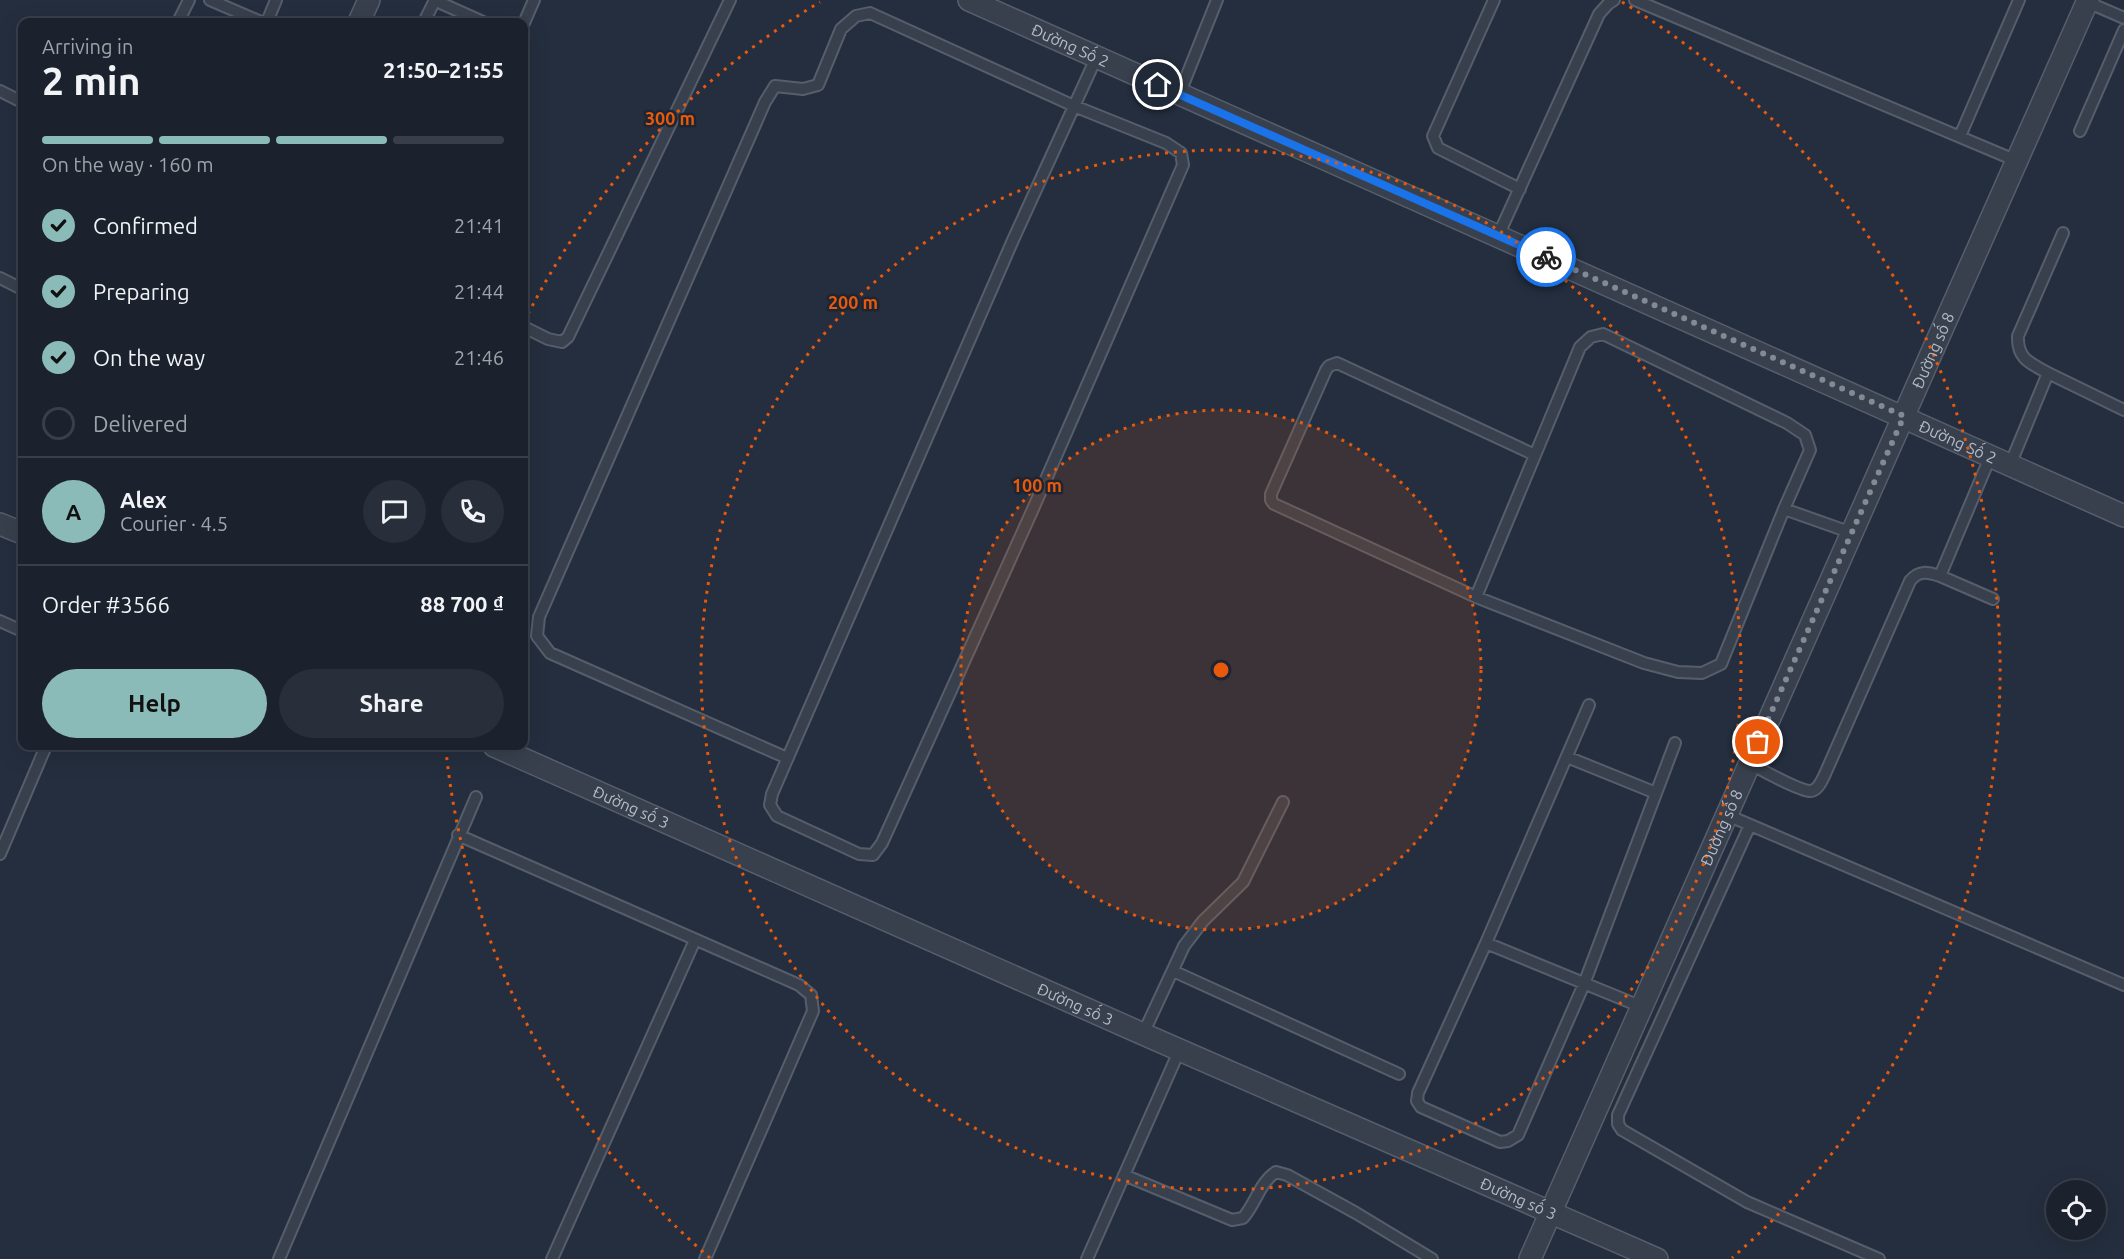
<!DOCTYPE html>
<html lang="en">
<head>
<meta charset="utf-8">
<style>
  body { margin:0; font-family:Ubuntu,sans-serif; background:#282f3a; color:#f1f3f6; height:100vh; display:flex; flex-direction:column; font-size:22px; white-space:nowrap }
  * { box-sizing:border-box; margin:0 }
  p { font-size:20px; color:#a0a4aa }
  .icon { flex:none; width:33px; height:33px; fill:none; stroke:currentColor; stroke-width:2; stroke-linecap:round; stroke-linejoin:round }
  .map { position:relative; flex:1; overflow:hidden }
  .details { position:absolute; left:18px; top:18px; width:510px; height:732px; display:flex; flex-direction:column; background:#1b222e; border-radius:12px; box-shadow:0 6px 24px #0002,0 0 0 2px #393f4a }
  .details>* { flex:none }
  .controls { position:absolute; left:2046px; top:1180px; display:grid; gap:12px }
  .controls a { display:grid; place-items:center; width:60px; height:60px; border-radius:50%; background:#1b222e; box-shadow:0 6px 24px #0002,0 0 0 2px #393f4a; font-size:30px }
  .pin { position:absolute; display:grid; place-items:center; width:51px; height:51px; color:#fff; margin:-26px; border:3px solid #fff; border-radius:50%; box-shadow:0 2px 6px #0007 }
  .courier { position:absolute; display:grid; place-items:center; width:60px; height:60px; margin:-30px; border:4px solid #1a73e8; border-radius:50%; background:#fff; color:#222; box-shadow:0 2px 8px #0007 }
  .overview em { font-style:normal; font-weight:600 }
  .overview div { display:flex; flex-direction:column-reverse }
  .overview { display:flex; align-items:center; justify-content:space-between; height:102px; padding:0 24px }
  h1 { font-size:39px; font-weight:600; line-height:45px }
  .bar { display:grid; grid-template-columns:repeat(4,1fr); gap:9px 6px; align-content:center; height:72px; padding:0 24px }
  .bar i { height:8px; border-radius:4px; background:#393f4a }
  .bar .current { background:#8bbbb9 }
  .bar p { grid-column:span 4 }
  .line { display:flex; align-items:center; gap:15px; padding:0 24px; border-top:2px solid #393f4a }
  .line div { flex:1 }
  .round { display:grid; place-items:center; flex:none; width:63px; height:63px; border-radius:32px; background:#282f3a }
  ol { padding:0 24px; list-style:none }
  li { display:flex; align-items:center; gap:18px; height:66px }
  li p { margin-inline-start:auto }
  li .icon { padding:6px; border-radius:50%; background:#8bbbb9; color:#111; stroke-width:4 }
  li:last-child { color:#a0a4aa }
  li i { width:33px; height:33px; border:3px solid #393f4a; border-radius:50% }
  .button { display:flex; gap:12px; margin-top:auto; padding:12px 24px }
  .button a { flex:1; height:69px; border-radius:36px; background:#8bbbb9; color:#111; font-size:24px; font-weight:600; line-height:69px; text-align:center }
  .button a+a { background:#282f3a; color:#f1f3f6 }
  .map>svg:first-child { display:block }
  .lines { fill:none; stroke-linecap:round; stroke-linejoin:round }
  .service-casing { stroke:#565e6c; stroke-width:14 }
  .minor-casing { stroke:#565e6c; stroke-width:24 }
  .service { stroke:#38404e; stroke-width:10 }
  .minor { stroke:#38404e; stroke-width:21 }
  .done { stroke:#828a98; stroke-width:6; stroke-dasharray:0 10.8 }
  .route { stroke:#1a73e8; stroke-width:8 }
  .ring { fill:none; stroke:#e8590c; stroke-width:3; stroke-dasharray:3 6 }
  .labels { text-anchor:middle; stroke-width:5; stroke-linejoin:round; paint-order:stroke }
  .street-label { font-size:16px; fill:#b4bbc9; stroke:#1d2533 }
  .centre { fill:#e8590c; stroke:#1d2533; stroke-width:3 }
  .ring-label { font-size:18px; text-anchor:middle; font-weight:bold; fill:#e8590c; stroke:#1d2533; stroke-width:5; stroke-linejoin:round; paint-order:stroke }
</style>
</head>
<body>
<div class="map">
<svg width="2124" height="1259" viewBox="0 0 2124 1259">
  <rect width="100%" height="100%" fill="#242e3e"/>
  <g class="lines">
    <!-- service casing -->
    <g class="service-casing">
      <path id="service" d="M210 0 261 22
        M434 0 483 22
        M1494 0 1433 136 1438 148 1520 189
        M1635 0 2017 161
        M2087 2 2124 18
        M178 22 189 0
        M267 22 276 0
        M424 22 435 0
        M524 23 534 0
        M0 91 22 102
        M1179 95 1217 0
        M2080 131 2124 30
        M1960 136 2019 0
        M1498 236 1599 14 1608 4 1614 0
        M0 278 22 289
        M524 327 548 339 562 342 568 337 730 0
        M2048 373C2030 363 2017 359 2018 336L2063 233
        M1535 455 1337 363 1329 366 1326 370 1271 494V500L1274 504 1476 597 1644 663 1678 672 1702 673 1721 664 1784 509 1852 533
        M1991 455 1940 576 1993 599
        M2010 465 2048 373 2124 410
        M1476 597 1580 347 1591 337 1603 334 1787 423 1805 435 1810 450 1784 509
        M0 621 22 631
        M1567 757 1656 793
        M787 758 550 653 537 636 539 617 765 102 775 86 803 89 818 85 841 29 856 16 870 13 1074 106 1166 143 1181 153 1183 165 1033 509 882 843 873 855 859 854 777 816 770 805 772 794 1013 240 1097 56
        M1749 763C1760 769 1799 791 1810 791 1818 791 1822 780 1825 774L1910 581C1919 570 1927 572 1940 576
        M1727 815 2124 985
        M1750 825 1618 1115V1124L1622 1130 1747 1202 1879 1259
        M458 835 799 985 811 995 813 1011 705 1259
        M0 854 46 746
        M1486 943 1589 705
        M1173 971 1399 1074
        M1642 1007 1486 943 1418 1093 1417 1101 1421 1107 1500 1142 1508 1141 1518 1135 1584 984 1675 743
        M1143 1034 1184 946 1203 921 1243 882 1283 802
        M1124 1175 1232 1220 1243 1218C1256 1203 1260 1182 1276 1172L1287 1175 1356 1213 1432 1259
        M279 1259 476 797
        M552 1259 695 940
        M1087 1259 1180 1049"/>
    </g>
    <!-- minor casing -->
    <g class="minor-casing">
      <g id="minor">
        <path id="s1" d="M969 0 2124 516"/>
        <path d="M359 22 369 0"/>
        <path d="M0 524 22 533"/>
        <path id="s2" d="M494 746 1143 1034 1657 1259"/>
        <path id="s3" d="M1530 1259 2088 0"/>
      </g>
    </g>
    <!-- service -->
    <use href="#service" class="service"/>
    <!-- minor -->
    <use href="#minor" class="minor"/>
  </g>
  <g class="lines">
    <!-- done -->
    <path class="done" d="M1546 257 1904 416 1758 742"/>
    <!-- route -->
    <path class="route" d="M1158 85 1546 257"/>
  </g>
  <!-- distance rings -->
  <circle cx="1221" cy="670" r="260" fill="#e8590c" fill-opacity=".12"/>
  <g class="ring">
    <circle cx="1221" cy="670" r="260"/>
    <circle cx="1221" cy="670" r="520"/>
    <path d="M710 1258A779 779 0 0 1 446 751M524 322A779 779 0 0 1 820 2M1622 2A779 779 0 0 1 1732 1258"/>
  </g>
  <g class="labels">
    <!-- street labels -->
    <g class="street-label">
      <text dy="6" stroke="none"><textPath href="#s1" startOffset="111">Đường Số 2</textPath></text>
      <text dy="6" stroke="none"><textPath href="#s3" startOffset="994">Đường số 8</textPath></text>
      <text dy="6" stroke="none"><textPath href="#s1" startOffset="1083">Đường Số 2</textPath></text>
      <text dy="6" stroke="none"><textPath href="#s2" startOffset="150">Đường số 3</textPath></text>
      <text dy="6" stroke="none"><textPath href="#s3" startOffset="472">Đường số 8</textPath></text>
      <text dy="6" stroke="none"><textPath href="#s2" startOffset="636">Đường số 3</textPath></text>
      <text dy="6" stroke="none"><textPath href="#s2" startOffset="1120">Đường số 3</textPath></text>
    </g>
  </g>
  <circle cx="1221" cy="670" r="9" class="centre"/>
  <g class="ring-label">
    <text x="670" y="125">300 m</text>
    <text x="853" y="309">200 m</text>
    <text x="1037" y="492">100 m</text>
  </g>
</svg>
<div class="controls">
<a><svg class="icon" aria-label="locate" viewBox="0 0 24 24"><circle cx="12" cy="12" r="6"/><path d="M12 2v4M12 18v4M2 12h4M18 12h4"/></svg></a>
</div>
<div class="pin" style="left:1758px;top:742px;background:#ea580c"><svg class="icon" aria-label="bag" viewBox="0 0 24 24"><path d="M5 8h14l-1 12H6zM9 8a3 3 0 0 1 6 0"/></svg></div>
<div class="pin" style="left:1158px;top:85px;background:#1f2937"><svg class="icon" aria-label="home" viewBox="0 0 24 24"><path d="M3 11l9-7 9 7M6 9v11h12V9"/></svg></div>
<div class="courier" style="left:1546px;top:257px"><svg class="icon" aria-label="bike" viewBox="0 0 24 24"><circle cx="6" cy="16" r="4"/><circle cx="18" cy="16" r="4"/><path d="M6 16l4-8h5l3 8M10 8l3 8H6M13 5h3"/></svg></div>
<section class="details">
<div class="overview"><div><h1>2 min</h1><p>Arriving in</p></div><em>21:50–21:55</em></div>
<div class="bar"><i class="current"></i><i class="current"></i><i class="current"></i><i></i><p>On the way · 160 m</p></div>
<ol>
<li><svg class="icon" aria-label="check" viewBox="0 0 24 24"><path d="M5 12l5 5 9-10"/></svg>Confirmed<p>21:41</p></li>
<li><svg class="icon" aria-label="check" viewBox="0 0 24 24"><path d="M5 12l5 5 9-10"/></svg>Preparing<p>21:44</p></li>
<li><svg class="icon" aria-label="check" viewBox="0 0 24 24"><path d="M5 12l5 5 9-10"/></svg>On the way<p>21:46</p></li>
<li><i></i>Delivered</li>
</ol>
<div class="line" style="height:108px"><b class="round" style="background:#8bbbb9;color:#111">A</b><div><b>Alex</b><p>Courier · 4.5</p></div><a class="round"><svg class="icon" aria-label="chat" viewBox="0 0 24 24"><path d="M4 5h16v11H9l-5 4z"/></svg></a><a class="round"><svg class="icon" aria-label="phone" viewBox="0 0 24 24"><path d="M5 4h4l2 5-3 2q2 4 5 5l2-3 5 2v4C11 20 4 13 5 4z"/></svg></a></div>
<div class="line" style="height:78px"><div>Order #3566</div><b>88 700 ₫</b></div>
<div class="button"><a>Help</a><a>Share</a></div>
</section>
</div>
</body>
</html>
